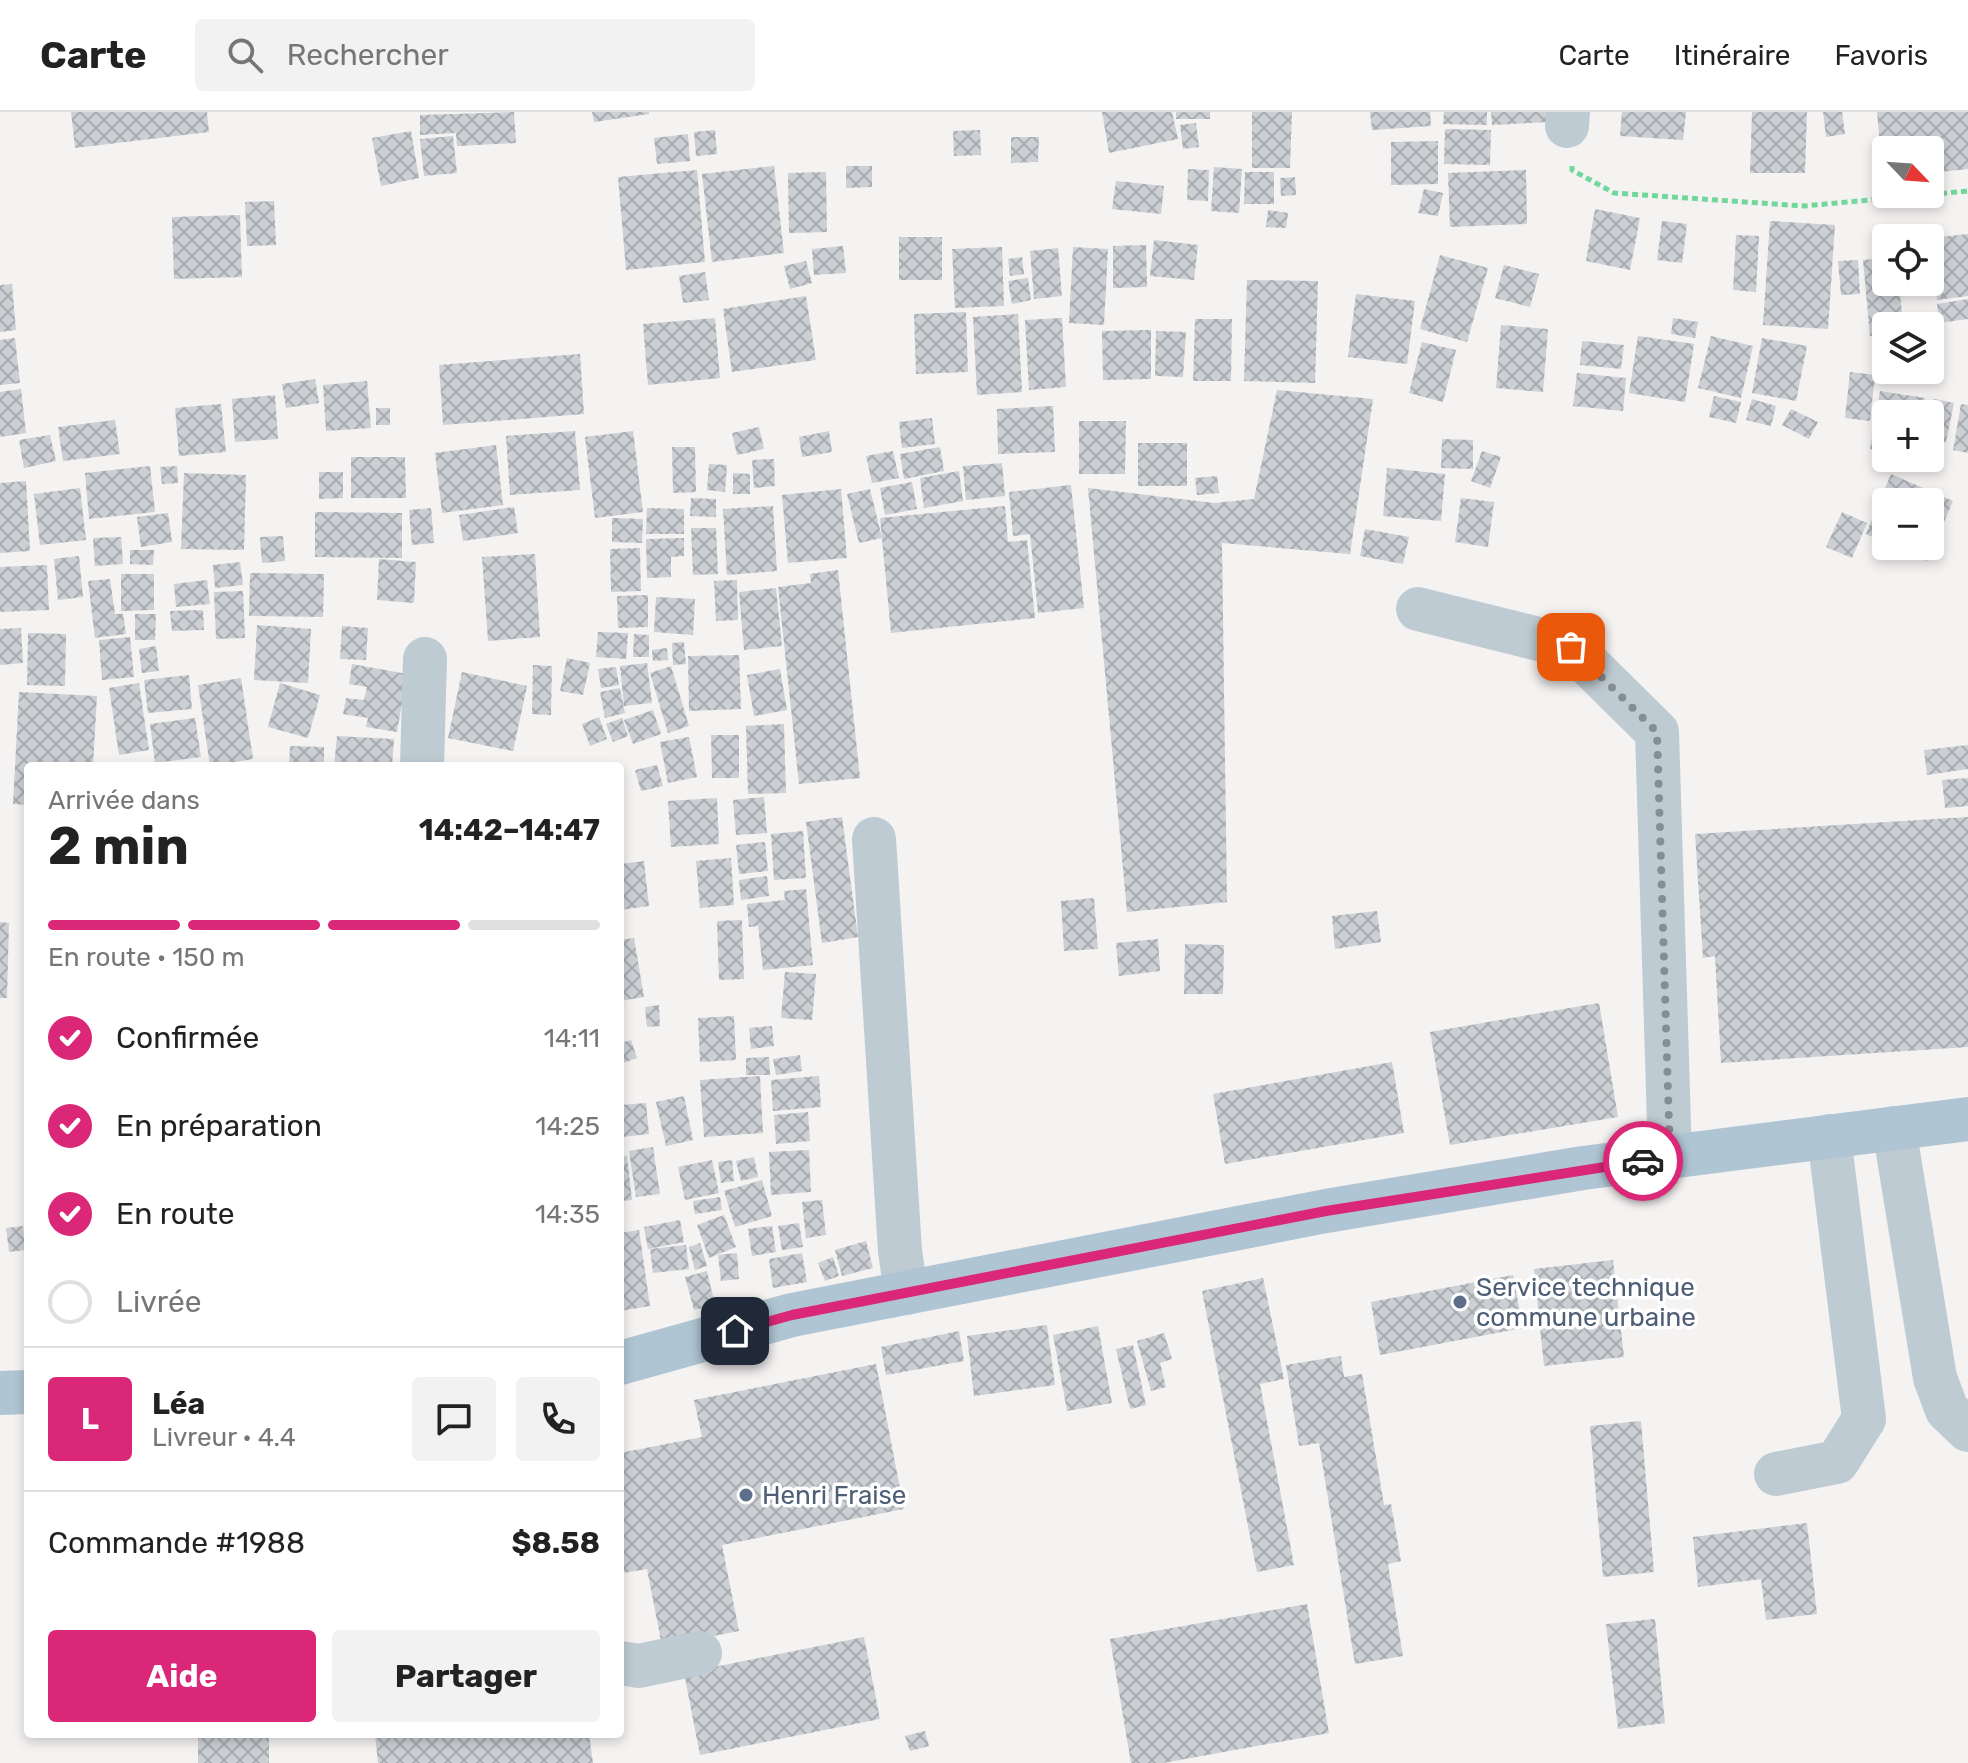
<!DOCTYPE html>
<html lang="fr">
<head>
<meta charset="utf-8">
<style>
  body { margin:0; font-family:Rubik,sans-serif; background:#f2f2f2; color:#222; height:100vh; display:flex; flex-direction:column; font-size:30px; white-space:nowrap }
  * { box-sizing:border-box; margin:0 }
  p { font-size:26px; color:#767676 }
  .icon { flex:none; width:44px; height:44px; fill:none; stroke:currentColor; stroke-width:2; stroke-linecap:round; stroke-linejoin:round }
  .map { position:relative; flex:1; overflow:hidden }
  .panel { position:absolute; left:24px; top:650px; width:600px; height:976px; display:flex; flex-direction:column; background:#fff; border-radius:8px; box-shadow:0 4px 12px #0003 }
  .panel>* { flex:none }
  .needle { width:52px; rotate:115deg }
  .buttons { position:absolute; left:1872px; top:24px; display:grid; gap:16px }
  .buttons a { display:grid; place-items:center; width:72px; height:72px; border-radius:8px; background:#fff; box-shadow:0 4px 12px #0003; font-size:40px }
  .pin { position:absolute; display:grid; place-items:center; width:68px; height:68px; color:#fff; margin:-34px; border-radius:16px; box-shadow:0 4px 12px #0006 }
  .courier { position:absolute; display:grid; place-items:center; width:80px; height:80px; margin:-40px; border:6px solid #db2777; border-radius:50%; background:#fff; color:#222; box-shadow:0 2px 10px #0007 }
  .overview em { font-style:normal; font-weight:700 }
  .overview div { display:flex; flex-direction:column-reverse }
  .overview { display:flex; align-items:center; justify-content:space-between; height:136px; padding:0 24px }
  h1 { font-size:52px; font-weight:700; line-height:60px }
  .bar { display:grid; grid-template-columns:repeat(4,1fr); gap:12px 8px; align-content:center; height:96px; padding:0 24px }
  .bar i { height:10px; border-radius:6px; background:#e0e0e0 }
  .bar .on { background:#db2777 }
  .bar p { grid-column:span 4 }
  .line { display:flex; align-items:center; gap:20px; padding:0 24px; border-top:2px solid #e0e0e0 }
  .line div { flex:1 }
  .round { display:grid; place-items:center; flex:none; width:84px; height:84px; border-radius:8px; background:#f2f2f2 }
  ol { padding:0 24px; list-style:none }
  li { display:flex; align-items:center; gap:24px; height:88px }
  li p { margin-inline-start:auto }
  li .icon { padding:8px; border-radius:50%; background:#db2777; color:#fff; stroke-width:4 }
  li:last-child { color:#767676 }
  li i { width:44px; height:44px; border:4px solid #e0e0e0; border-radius:50% }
  .primary-button { display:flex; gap:16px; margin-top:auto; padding:16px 24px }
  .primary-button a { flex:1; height:92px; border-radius:8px; background:#db2777; color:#fff; font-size:32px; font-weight:700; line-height:92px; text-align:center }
  .primary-button a+a { background:#f2f2f2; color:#222 }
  header { display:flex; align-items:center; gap:48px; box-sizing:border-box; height:112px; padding:0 40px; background:#fff; border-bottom:2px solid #e0e0e0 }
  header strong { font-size:38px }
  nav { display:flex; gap:44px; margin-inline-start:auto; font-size:28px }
  .search { width:560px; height:72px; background:#f2f2f2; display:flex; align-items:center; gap:20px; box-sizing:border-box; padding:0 28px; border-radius:8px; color:#767676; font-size:30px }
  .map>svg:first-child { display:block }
  .building { fill:url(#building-cross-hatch) }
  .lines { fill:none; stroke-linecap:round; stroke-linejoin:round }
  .path { stroke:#72d79b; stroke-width:5; stroke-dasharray:6 4; stroke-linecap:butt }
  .minor { stroke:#bfcbd3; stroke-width:44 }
  .major { stroke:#b0c5d3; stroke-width:44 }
  .done { stroke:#858e94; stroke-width:8; stroke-dasharray:0 14.4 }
  .route { stroke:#db2777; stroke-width:10 }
  .service-dot { fill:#5c6f8a; stroke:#fff; stroke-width:3 }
  .labels { text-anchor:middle; stroke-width:7; stroke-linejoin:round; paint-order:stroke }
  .service-label { font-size:26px; fill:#4e5e75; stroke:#fff; text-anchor:start }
</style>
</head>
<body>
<header>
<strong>Carte</strong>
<div class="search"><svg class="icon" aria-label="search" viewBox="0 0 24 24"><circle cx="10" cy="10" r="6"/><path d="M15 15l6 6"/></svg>Rechercher</div>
<nav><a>Carte</a><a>Itinéraire</a><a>Favoris</a></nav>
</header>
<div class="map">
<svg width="1968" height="1651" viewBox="0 0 1968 1651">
  <defs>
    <pattern id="building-cross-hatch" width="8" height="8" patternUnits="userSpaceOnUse" patternTransform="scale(2)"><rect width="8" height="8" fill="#ccd0d5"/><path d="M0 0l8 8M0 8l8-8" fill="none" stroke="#a8acb0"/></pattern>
  </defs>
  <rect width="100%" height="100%" fill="#f5f2f2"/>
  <!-- building -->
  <path class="building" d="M71 0H207L209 20 75 36Z
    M514 0 516 31 457 34 456 21 420 23V3Z
    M592 0H649V2L594 10Z
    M1102 0H1172L1178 27 1109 41Z
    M1176 0H1210V7H1176Z
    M1252 0H1292L1290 56H1252Z
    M1370 0H1430L1431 14 1372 18Z
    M1444 0H1487V13L1443 12Z
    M1491 0H1548L1549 10 1492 13Z
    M1622 0H1686L1683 28 1620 24Z
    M1752 0H1807L1805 61H1750Z
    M1823 0H1842L1845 22 1826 25Z
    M1877 0H1968V57L1930 61V38H1886L1883 66Z
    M1196 11 1199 35 1183 37 1180 13Z
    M1445 17 1491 18 1490 53 1444 52Z
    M715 18 717 42 696 44 694 20Z
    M980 18 981 43 954 44 953 19Z
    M411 19 419 66 381 74 372 26Z
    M688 22 690 49 657 52 654 26Z
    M453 24 457 61 424 64 420 27Z
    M1011 25H1039L1038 50 1011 51Z
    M1438 29V72L1391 73V30Z
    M774 54 784 141 712 150 702 62Z
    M846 54H872V75L846 76Z
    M1214 55 1242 57 1239 101 1211 99Z
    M1188 57 1209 58 1208 89 1187 88Z
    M697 58 705 150 626 158 618 65Z
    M1526 58 1527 112 1450 115 1448 61Z
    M826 60 827 120 789 121 788 61Z
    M1245 60H1274V92H1244Z
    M1295 65 1296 83 1281 84 1280 66Z
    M1116 69 1164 74 1161 102 1112 97Z
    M1424 77 1443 81 1438 104 1418 101Z
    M274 89 276 133 247 134 245 90Z
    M1595 97 1640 106 1630 158 1586 149Z
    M1268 98 1288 101 1286 116 1266 115Z
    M240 103 242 165 174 167 172 105Z
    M1662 109 1687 112 1682 151 1657 148Z
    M1770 109 1835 113 1828 217 1763 213Z
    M1968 122V184L1937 188 1931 126Z
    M1736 123 1759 124 1756 180 1733 178Z
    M899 125H942V168H899Z
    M1154 128 1198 133 1194 168 1150 164Z
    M1146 133 1147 175 1113 176V134Z
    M843 134 846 161 814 163 812 137Z
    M1002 135 1004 194 955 196 952 137Z
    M1073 135 1108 137 1104 213 1069 211Z
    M1058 136 1062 184 1034 187 1030 139Z
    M1440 143 1488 156 1467 230 1420 217Z
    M1022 145 1024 162 1010 164 1008 147Z
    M1886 146V170H1899L1903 214H1886V223L1870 224 1863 148Z
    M1858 148 1860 182 1841 183 1838 149Z
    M806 149 812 171 790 177 784 154Z
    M1504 153 1539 162 1530 195 1495 186Z
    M705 160 709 188 683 191 679 164Z
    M1028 166 1031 188 1012 192 1008 169Z
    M1247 168 1318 169 1315 271 1244 269Z
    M12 172 16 218 0 220V173Z
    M1356 182 1415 189 1407 252 1348 245Z
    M806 184 816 248 732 260 723 197Z
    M1968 187V207L1939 211 1937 192Z
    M966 200 968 260 916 262 914 202Z
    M1018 202 1022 280 977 283 973 205Z
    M715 206 720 266 648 273 643 212Z
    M1062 206 1066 275 1029 278 1025 208Z
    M1673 206 1698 210 1695 226 1671 222Z
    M1195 207H1232L1231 269H1193Z
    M1501 213 1548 217 1543 280 1496 276Z
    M1151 218V267L1103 268 1102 219Z
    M1156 219 1186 220 1183 265 1155 264Z
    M1638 224 1694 232 1685 290 1629 281Z
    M1711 224 1753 234 1741 286 1698 276Z
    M15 226 20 271 0 273V228Z
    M1762 226 1807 234 1796 289 1752 281Z
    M1582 229 1624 233 1621 257 1580 253Z
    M1422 230 1456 238 1443 290 1409 281Z
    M580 242 584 302 443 313 439 253Z
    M1850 260 1875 263 1870 309 1845 306Z
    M1577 261 1626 266 1623 299 1573 294Z
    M315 267 319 291 286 296 282 272Z
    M367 269 371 316 326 319 323 273Z
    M21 277 26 321 0 325V280Z
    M1277 278 1373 287 1350 442 1222 431 1227 790 1127 800 1088 376 1214 391 1254 387Z
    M1880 279 1925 286 1922 302H1886V339L1870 337Z
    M275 283 278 327 235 330 232 287Z
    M1714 284 1741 290 1736 311 1709 305Z
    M1752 287 1776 294 1771 314 1746 308Z
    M1934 287 1954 291 1946 330 1930 326Z
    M221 292 226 340 179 344 175 296Z
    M1961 292 1968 293V341L1953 338Z
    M1053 294 1055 340 998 342 997 297Z
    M376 296H390V313H376Z
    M1791 297 1818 310 1809 327 1782 313Z
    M932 306 935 332 902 336 899 310Z
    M115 308 120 342 63 349 58 315Z
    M1079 309H1126L1125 362H1079Z
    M759 315 764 337 737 343 732 321Z
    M575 319 580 378 510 383 506 324Z
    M633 319 643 400 595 406 585 325Z
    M829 319 832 340 802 345 799 325Z
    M50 323 56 349 24 356 19 328Z
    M1442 327 1473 328V357L1441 356Z
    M1138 331H1187V374H1138Z
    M496 333 503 393 442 401 435 341Z
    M672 335H695L696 380 673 381Z
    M940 335 944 359 904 367 900 342Z
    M893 339 899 366 872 371 866 344Z
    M1482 339 1501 345 1490 376 1471 369Z
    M351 345H405L406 386H351Z
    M774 347 775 374 754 376 752 348Z
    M1002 351 1005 384 966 388 963 354Z
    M709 352 727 353 725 380 707 378Z
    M150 354 155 400 89 407 85 361Z
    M177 354 178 371 162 372 160 355Z
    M1387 356 1445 362 1441 409 1383 404Z
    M959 359 963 389 924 396 920 366Z
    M319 360H343V386L319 387Z
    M184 361 246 363 244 438 181 437Z
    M733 361 750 362V382H733Z
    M1891 362 1953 389 1927 449 1892 434H1930V390H1886V431L1866 422Z
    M1217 364 1219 381 1197 383 1195 366Z
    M26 369 30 439 0 441V371Z
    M912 370 917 397 885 403 880 376Z
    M1071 373 1084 496 1038 501 1030 422 1013 424 1009 380Z
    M80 376 86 428 40 433 34 382Z
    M841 377 847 446 788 451 782 383Z
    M870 377 882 426 859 431 847 382Z
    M691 386 716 387V405L690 404Z
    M1461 386 1494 390 1488 435 1455 430Z
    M773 394 777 459 727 463 723 397Z
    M1005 394 1008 430 1027 428 1035 506 891 521 880 406Z
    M514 395 518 421 463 429 459 403Z
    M431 396 434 431 412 433 409 398Z
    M647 396 684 397V422H646Z
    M315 400 402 401V446L315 445Z
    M1842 400 1867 411 1852 446 1826 435Z
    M168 401 172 430 141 435 137 405Z
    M612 406 643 407 642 431 612 430Z
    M691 416H716L718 462 693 463Z
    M1365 417 1409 425 1403 452 1360 444Z
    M283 424 285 449 262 451 260 425Z
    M121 425 123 452 95 454 93 426Z
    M684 426V444L671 445V465L647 466 646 427Z
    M640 436 641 479 611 480 610 437Z
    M130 438H154L153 453 130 452Z
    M535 442 540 525 488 529 482 445Z
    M79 444 83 485 58 488 54 447Z
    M379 447 416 450 414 491 377 488Z
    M240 450 243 473 215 476 213 453Z
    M47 453 49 498 0 500V455Z
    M838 458 860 666 799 672 778 475 811 471 810 462Z
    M250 461 324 462 323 505 249 504Z
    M121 462H154V498L121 499Z
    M110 467 115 502H123L126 522 95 526 88 469Z
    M207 468 210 492 176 495 174 472Z
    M737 468 738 508 716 509 714 469Z
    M776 476 782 534 744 538 739 480Z
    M243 479 245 526 216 527 214 480Z
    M648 483V515L618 516 617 484Z
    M656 485 695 487 693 523 654 520Z
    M203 498 204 518 172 519 170 499Z
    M135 502H156L155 528H135Z
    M257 513 311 517 308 571 254 568Z
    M342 514 368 516 366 548 340 547Z
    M21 516 23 551 0 553V517Z
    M598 520 628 521 626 547 596 545Z
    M28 521 66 522 65 574 27 573Z
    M634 522 649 523V545H633Z
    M130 525 134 565 102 568 99 528Z
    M684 530 686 552 673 553 672 531Z
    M156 534 159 559 142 561 139 537Z
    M667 536 668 548 653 549 652 538Z
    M739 543 741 597 689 599 688 544Z
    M567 546 590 551 583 583 560 579Z
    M647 551 652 591 624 594 620 554Z
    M352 552 407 562 397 620 366 615 368 606 343 602 346 586 364 588 367 575 349 572Z
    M533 553 552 554 551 603 532 602Z
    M671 554 689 614 668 621 650 561Z
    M616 555 619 573 601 576 598 557Z
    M780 557 787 598 754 604 747 563Z
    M462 560 527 574 513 639 448 626Z
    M189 563 192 597 148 601 144 568Z
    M241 566 253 647 210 654 198 573Z
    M139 571 149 638 119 643 109 576Z
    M280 571 320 583 308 626 268 615Z
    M620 576 625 601 605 606 600 580Z
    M19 580 97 584 93 654H28V693L13 692Z
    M653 598 661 622 633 632 624 608Z
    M599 605 607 627 590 634 582 612Z
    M195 606 201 645 155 651 150 612Z
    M622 606 628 624 613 630 606 612Z
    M784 612 786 681 748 682 746 614Z
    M711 623H739V666H712Z
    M337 624 394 627 392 654H334Z
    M689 625 697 665 668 671 660 630Z
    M1968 633V657L1927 663 1924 638Z
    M290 634 324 635V654H289Z
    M657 653 663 674 641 679 635 658Z
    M1968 666V694L1945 696 1942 668Z
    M764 685 767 721 736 723 733 688Z
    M717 686 719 732 671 735 668 689Z
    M842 705 858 825 822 831 806 710Z
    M1968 705V935L1721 951 1715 844 1703 846 1695 722Z
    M803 719 806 766 774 768 771 722Z
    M765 730 768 759 739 762 736 733Z
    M731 746 734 793 700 796 696 749Z
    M644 749 649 794 620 798V752Z
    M767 764 769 784 741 788 739 768Z
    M806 777 813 853 763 858 758 814 749 815 747 792 785 788 784 779Z
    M1094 786 1098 837 1064 839 1061 789Z
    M1377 799 1381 830 1335 837 1332 804Z
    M742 808 744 867 719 868 717 809Z
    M0 810 9 811 7 886H0Z
    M634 826 644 885 620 889V828Z
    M1158 827 1160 859 1119 864 1116 831Z
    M1185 832 1224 833 1223 882H1184Z
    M785 860 816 862 812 908 781 906Z
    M1599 891 1618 1005 1450 1033 1430 920Z
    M659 893 660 914 647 915 645 895Z
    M734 904 736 948 700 950 698 906Z
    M772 914 774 934 751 937 749 916Z
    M631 928 637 946 620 952V931Z
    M800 943 802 959 776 963 773 947Z
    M769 945 770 963H746V946Z
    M1392 950 1404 1021 1225 1052 1213 982Z
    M760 964 763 1021 704 1025 700 968Z
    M819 964 821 995 773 999 771 968Z
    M684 984 693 1028 666 1034 656 990Z
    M646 991 649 1022 622 1025 620 993Z
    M808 1000 810 1029 776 1032 774 1003Z
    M653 1035 660 1082 636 1085 629 1039Z
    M809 1038 811 1080 771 1083 769 1040Z
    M627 1044 632 1088 620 1089V1045Z
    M754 1045 758 1065 741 1069 736 1049Z
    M712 1048 719 1081 685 1088 678 1055Z
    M732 1048 734 1069 721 1071 718 1050Z
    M762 1068 772 1104 735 1115 724 1079Z
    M720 1085 722 1098 695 1102 693 1089Z
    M822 1088 826 1123 806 1126 802 1090Z
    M724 1103 736 1135 709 1146 697 1113Z
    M680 1108 684 1130 648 1137 644 1115Z
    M799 1111 803 1135 782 1138 778 1114Z
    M23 1114 25 1138 9 1140 6 1116Z
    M772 1114 776 1140 752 1144 748 1117Z
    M639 1118 650 1194 620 1199V1121Z
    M866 1129 873 1156 842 1164 835 1138Z
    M700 1131 707 1154 695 1158 689 1135Z
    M686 1133 689 1157 653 1161 650 1137Z
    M737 1141 739 1167 721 1169 718 1143Z
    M802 1141 807 1170 773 1176 769 1147Z
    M833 1145 839 1164 825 1169 818 1151Z
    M1613 1148 1624 1245 1544 1254 1534 1157Z
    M707 1159 715 1193 694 1198 685 1165Z
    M1513 1163 1523 1216 1380 1243 1371 1190Z
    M1263 1166 1284 1267 1260 1272 1294 1453 1257 1460 1202 1179Z
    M1047 1213 1055 1273 974 1284 967 1224Z
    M1098 1214 1112 1291 1067 1299 1053 1223Z
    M959 1219 964 1249 886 1263 881 1235Z
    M1164 1221 1172 1247 1160 1251 1166 1275 1151 1279 1137 1229Z
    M1133 1233 1146 1293 1130 1297 1116 1237Z
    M1341 1244 1344 1265 1362 1262 1384 1393 1391 1392 1401 1449 1388 1452 1403 1544 1355 1552 1319 1331 1299 1334 1286 1253Z
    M876 1252 904 1397 722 1433 739 1519 662 1534 647 1457 623 1461 620 1444V1341L702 1325 694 1288Z
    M1641 1309 1654 1460 1603 1465 1590 1314Z
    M1807 1411 1817 1502 1766 1508 1761 1467 1698 1475 1693 1425Z
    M1307 1492 1329 1621 1163 1651H1131L1110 1527Z
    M1655 1507 1665 1611 1618 1617 1606 1512Z
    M864 1525 880 1607 700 1643 684 1561Z
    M925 1619 929 1634 910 1639 905 1624Z
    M198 1622H269V1651H198Z
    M375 1622H589L593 1651H378Z"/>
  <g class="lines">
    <!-- path -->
    <path class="path" d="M1572 54V58L1614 81 1804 94 1968 79"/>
    <!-- minor -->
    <path class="minor" d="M1567 14 1568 0
      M1418 497 1571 535 1657 620 1670 1045
      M422 654 425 547
      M874 727 900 1139 906 1181
      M1894 1016 1935 1266 1947 1298 1968 1318
      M1776 1362 1837 1350 1864 1307 1829 1024
      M620 1551 639 1554 700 1541"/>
    <!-- major -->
    <path class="major" d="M620 1251 792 1203 1326 1099 1583 1056 1968 1007
      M0 1281 28 1280"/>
  </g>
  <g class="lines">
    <!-- done -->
    <path class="done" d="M1571 535 1657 620 1670 1045 1643 1049"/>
    <!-- route -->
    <path class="route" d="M735 1219 792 1203 1326 1099 1643 1049"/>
  </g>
  <!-- markers -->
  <g class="service-dot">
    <circle cx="1460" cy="1190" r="8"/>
    <circle cx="746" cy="1383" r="8"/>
  </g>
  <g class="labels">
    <!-- service labels -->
    <g class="service-label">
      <text x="1476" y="1184">Service technique<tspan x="1476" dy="30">commune urbaine</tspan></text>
      <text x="762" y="1392">Henri Fraise</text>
    </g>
  </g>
</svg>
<div class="buttons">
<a><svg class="needle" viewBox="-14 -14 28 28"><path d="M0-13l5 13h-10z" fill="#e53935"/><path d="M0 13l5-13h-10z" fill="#767676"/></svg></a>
<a><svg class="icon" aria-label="locate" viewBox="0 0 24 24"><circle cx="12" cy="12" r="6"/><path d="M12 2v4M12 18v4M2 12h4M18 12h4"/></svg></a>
<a><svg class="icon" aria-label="layers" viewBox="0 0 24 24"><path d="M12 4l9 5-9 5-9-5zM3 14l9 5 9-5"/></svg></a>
<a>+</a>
<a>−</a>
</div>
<div class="pin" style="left:1571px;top:535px;background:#ea580c"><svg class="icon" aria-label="bag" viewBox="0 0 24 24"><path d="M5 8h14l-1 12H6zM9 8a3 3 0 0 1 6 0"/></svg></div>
<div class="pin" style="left:735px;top:1219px;background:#1f2937"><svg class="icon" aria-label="home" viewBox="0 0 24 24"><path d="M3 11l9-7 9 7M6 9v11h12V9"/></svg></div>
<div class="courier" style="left:1643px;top:1049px"><svg class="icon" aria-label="car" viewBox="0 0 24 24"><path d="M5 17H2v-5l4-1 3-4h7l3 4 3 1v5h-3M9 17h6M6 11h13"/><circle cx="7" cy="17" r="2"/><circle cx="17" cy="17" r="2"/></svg></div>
<section class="panel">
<div class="overview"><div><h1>2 min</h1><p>Arrivée dans</p></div><em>14:42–14:47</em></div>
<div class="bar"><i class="on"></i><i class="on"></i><i class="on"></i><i></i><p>En route · 150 m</p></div>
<ol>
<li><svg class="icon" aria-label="check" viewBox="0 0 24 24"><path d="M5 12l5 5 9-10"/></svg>Confirmée<p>14:11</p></li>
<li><svg class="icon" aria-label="check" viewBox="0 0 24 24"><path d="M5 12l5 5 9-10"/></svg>En préparation<p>14:25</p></li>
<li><svg class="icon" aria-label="check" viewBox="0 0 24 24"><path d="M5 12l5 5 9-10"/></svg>En route<p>14:35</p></li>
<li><i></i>Livrée</li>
</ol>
<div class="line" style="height:144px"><b class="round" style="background:#db2777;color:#fff">L</b><div><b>Léa</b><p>Livreur · 4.4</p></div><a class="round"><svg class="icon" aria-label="chat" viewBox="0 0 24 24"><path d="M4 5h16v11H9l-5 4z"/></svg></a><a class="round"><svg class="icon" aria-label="phone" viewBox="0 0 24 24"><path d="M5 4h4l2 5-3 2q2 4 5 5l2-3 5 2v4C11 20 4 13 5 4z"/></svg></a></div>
<div class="line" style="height:104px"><div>Commande #1988</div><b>$8.58</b></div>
<div class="primary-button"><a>Aide</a><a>Partager</a></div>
</section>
</div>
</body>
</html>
